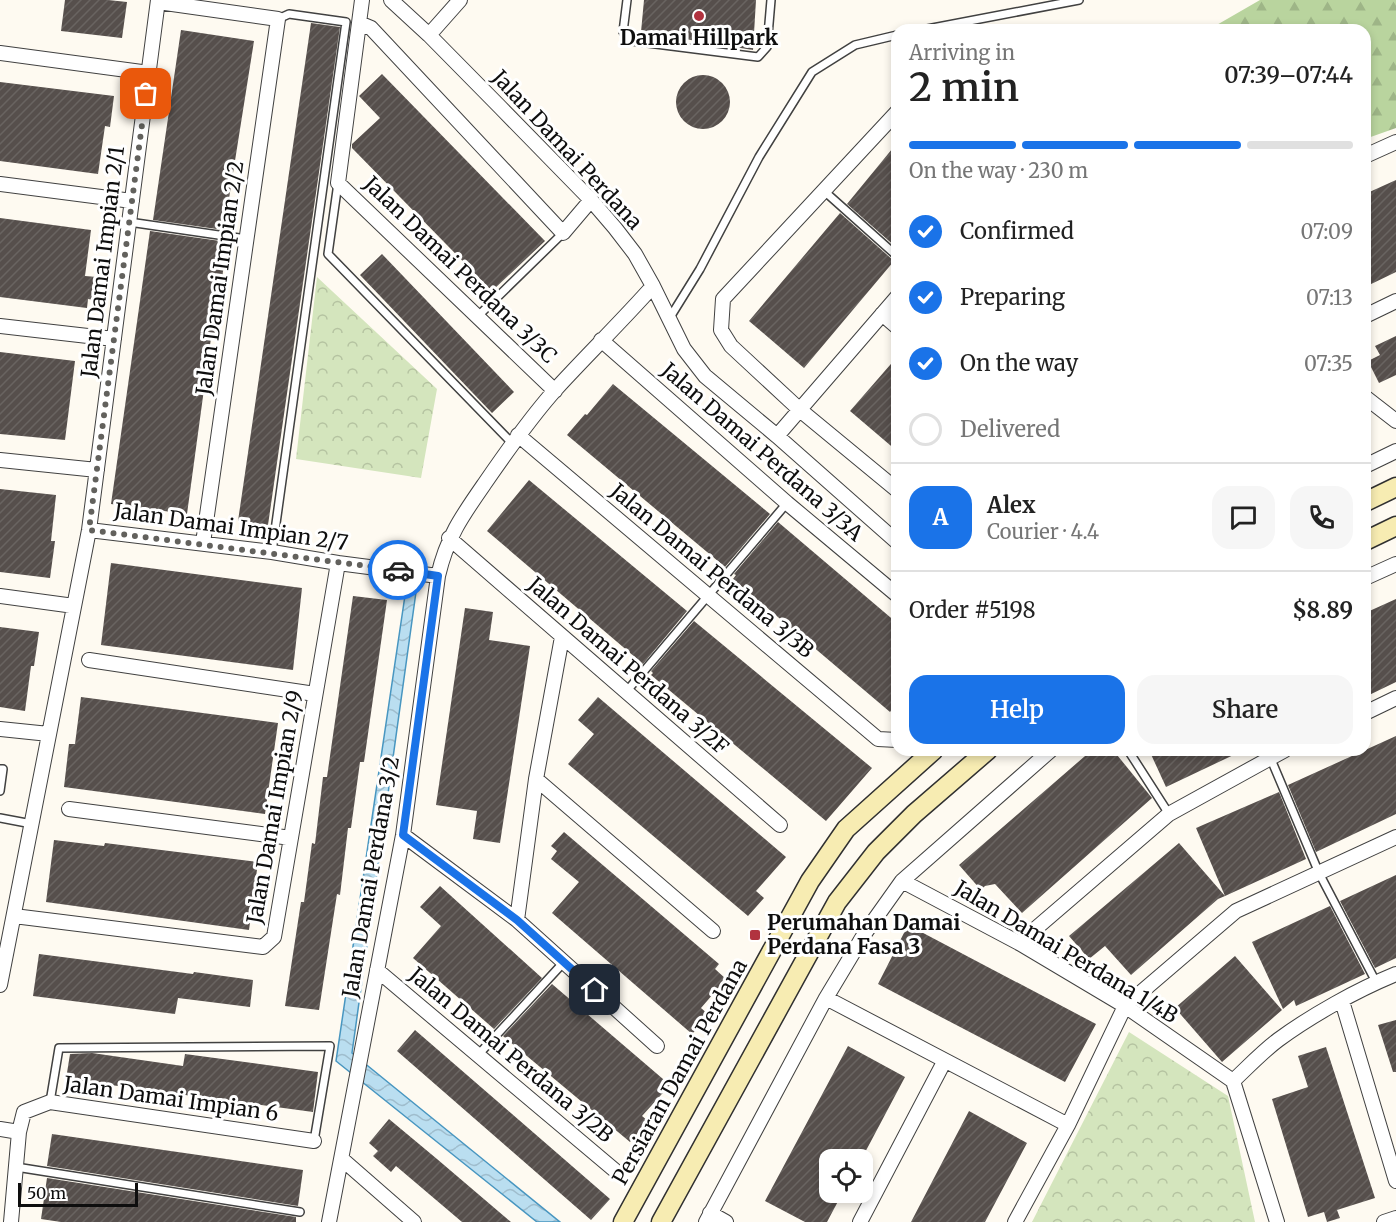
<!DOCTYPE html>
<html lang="en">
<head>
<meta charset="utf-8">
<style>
  body { margin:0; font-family:Merriweather,serif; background:#f6f6f6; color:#222; height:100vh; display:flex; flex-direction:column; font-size:22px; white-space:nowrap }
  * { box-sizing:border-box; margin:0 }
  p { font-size:20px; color:#767676 }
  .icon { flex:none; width:33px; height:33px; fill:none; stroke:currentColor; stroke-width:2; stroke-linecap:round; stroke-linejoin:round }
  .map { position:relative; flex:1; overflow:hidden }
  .side { position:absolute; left:891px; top:24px; width:480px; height:732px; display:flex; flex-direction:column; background:#fff; border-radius:18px; box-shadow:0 3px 9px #0003 }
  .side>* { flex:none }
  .fabs { position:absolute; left:819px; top:1149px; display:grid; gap:12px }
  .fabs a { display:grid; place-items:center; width:54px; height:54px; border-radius:12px; background:#fff; box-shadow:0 3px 9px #0003; font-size:30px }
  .scale { position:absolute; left:18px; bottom:15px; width:120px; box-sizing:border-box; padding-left:6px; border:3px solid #0e0e0e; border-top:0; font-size:16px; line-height:21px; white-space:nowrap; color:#0e0e0e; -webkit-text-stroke:4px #fff; paint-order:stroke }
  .pin { position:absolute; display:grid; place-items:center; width:51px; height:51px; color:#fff; margin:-26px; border-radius:12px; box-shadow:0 3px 9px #0006 }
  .courier { position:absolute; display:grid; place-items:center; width:60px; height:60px; margin:-30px; border:4px solid #1a73e8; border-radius:50%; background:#fff; color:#222; box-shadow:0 2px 8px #0007 }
  .headline em { font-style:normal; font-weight:600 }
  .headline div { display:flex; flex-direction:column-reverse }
  .headline { display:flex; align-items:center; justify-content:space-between; height:102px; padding:0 18px }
  h1 { font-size:39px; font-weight:600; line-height:45px }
  .bar { display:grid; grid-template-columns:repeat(4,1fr); gap:9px 6px; align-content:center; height:72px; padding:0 18px }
  .bar i { height:8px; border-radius:4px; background:#e0e0e0 }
  .bar .selected { background:#1a73e8 }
  .bar p { grid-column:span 4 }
  .line { display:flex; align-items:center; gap:15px; padding:0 18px; border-top:2px solid #e0e0e0 }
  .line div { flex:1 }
  .round { display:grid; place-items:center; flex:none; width:63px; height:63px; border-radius:18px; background:#f6f6f6 }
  ol { padding:0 18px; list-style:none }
  li { display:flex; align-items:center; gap:18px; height:66px }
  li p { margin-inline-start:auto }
  li .icon { padding:6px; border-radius:50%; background:#1a73e8; color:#fff; stroke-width:4 }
  li:last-child { color:#767676 }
  li i { width:33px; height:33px; border:3px solid #e0e0e0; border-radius:50% }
  .button { display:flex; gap:12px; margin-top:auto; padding:12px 18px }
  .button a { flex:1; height:69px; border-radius:18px; background:#1a73e8; color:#fff; font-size:24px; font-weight:600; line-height:69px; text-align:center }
  .button a+a { background:#f6f6f6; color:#222 }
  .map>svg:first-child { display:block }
  .forest { fill:url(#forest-firs) }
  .park { fill:url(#park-crowns) }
  .water { fill:url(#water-waves); stroke:#4896c0; stroke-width:1.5 }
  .building { fill:url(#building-hatch) }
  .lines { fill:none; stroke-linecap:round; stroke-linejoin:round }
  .lane-casing { stroke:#414141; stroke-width:10 }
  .street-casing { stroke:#414141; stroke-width:16 }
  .secondary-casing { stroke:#303030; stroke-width:21 }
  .lane { stroke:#fff; stroke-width:7 }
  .street { stroke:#fff; stroke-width:14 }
  .secondary { stroke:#f7ecb2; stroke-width:18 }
  .done { stroke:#62615d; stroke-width:6; stroke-dasharray:0 10.8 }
  .route { stroke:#1a73e8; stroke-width:8 }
  .poi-dot { fill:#b1333f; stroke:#fff; stroke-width:2 }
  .labels { text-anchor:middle; stroke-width:6; stroke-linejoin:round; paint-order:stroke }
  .poi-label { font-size:21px; font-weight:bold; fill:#0e0e0e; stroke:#fff }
  .street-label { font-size:21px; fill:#0e0e0e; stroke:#fff }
</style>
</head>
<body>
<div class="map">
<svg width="1396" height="1222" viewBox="0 0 1396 1222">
  <defs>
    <pattern id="forest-firs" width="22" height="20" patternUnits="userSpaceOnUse" patternTransform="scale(1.5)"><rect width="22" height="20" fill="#b9d49e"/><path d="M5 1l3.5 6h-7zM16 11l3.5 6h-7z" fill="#9eb587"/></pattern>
    <pattern id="park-crowns" width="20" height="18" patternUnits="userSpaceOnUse" patternTransform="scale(1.5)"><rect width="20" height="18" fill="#d4e5bd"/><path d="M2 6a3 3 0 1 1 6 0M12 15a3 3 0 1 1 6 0" fill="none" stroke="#b5c3a1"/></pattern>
    <pattern id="water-waves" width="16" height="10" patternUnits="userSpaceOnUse" patternTransform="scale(1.5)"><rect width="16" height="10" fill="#badef0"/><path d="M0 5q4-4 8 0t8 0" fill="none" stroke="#9fbdcd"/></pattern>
    <pattern id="building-hatch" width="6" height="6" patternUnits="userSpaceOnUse" patternTransform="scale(1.5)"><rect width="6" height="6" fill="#564f4c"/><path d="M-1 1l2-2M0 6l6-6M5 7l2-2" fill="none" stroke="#696461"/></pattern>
  </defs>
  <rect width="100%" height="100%" fill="#fefaf1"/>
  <!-- forest -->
  <path class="forest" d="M1260 0H1396V128L1365 139V30H1208Z"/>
  <!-- park -->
  <path class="park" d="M317 277 437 389 421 478 296 459Z
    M1129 1032 1228 1096 1255 1222H1032Z"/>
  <!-- water -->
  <path class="water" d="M411 555 421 556 352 1053 560 1222H537L336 1061Z"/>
  <!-- building -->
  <path class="building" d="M65 0H108L127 2 122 38 61 31Z
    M644 0H756L753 50 641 32Z
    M311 23 340 27 268 525 238 521Z
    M181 30 254 41 224 230 153 220Z
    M382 74 545 241 492 291 352 148V144L380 118 359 96Z
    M676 102a27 27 0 1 1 54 0a27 27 0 1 1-54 0Z
    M0 82 114 96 110 127 105 126 98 174 0 161Z
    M897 143V248L847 204Z
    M1396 180V272L1365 287V194Z
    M840 213 894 261 804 368 749 321Z
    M0 218 91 230 85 276 97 277 94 300 88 299 87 308 0 297Z
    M150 231 227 242 214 338H211L187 514 111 504Z
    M382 254 514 392 492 413 360 275Z
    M1396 336V375L1379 383 1368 361 1380 355 1375 346Z
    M0 352 75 361 65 440 0 434Z
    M897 357V451L850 411Z
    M613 384 770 514 725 567 567 435 585 414 587 415Z
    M529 480 687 611 643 664 487 531Z
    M0 489 56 495 51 541H55L50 578 0 572Z
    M778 522 897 623V704L890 712 733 579 736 575 734 574Z
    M111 563 302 588 293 670 101 645Z
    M353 596 387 600 364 762H360L351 828H348L340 895 337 894 319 1010 285 1006 301 902H304L312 843 315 844 323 777H327Z
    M1396 599V682L1365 697V613Z
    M465 608 493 612 489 640 530 646 500 843 473 839 477 811 436 805Z
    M694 621 872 768 826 821 651 675 653 673 651 671Z
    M0 627 39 632 34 666H31L25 711 0 707Z
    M81 697 278 723 265 814 64 787 69 744H75Z
    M598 697 786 857 756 891 764 898 748 916 568 764 594 734 578 720Z
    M1396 736V814L1316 852 1288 785Z
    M1092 750H1113L1152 798 1022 913 995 884 985 886 981 890 959 865Z
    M1149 750H1244L1166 787Z
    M1279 792 1306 859 1225 896 1196 828Z
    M564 832 719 964 715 969 726 979 701 1008 709 1015 692 1034 552 913 579 882 551 859 557 851 551 846Z
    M54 840 104 846 105 843 258 862 249 930 46 902Z
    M1179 843 1225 896 1218 899 1131 975 1105 946 1089 959 1069 936Z
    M1396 875V958L1375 968 1340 901Z
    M440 886 542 978 494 1029 413 958 441 926 420 907Z
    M1330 906 1365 974 1296 1006 1294 1000 1283 1009 1252 942Z
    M908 925 1096 1024 1065 1082 878 984Z
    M39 954 193 974 194 972 253 980 250 1007 178 998 175 1014 33 996Z
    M1235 956 1282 1010 1222 1062 1175 1008Z
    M552 984 670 1085 642 1116 648 1121 630 1142 503 1036Z
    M1396 1020V1072H1393L1378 1025Z
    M415 1030 610 1199 591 1220 397 1051Z
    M848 1046 905 1077 861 1160H830V1192H843L827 1222H805L765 1201Z
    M1326 1047 1375 1198 1337 1210 1340 1218 1327 1222 1324 1212 1308 1217 1272 1099 1308 1087 1298 1056Z
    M92 1053 183 1066 185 1054 318 1072 313 1112 66 1079 70 1054Z
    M969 1111 1027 1143 1019 1158 985 1222H911Z
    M389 1119 437 1159 511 1222H462L396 1166 391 1172 373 1156 378 1151 369 1143Z
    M52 1134 303 1170 298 1206 47 1166Z
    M47 1178 296 1217V1222H61L41 1219Z"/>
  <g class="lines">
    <!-- lane casing -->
    <g class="lane-casing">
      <path id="lane" d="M627 0 623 32 632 41 758 57 767 47 771 0
        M922 30 1079 0
        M338 183 328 254 512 443
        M823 190 897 256
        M129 222 246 239
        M478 316 563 233
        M669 319 700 269 759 157 812 72 855 45 897 35
        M272 552 346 22 289 14 278 19
        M626 692 787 503
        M1128 750 1169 814
        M1270 757 1319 873 1376 982
        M0 769H3L0 791
        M0 818 32 824
        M478 1055 564 962
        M50 1102 59 1048 330 1046 314 1141
        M16 1167 300 1212"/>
    </g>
    <!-- street casing -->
    <g class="street-casing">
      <path id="street" d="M362 0 338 183 555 391
        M391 0 429 35 501 108 591 200 615 228 635 254 653 286 684 349 705 376 777 436 897 542
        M158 2 278 19 203 543
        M359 23 371 28 563 233 591 200
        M429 35 460 0
        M0 53 149 73
        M897 112 723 299 721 330 731 346 800 410 897 490
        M1365 156 1396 142
        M0 184 132 201
        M882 314 897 327
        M1365 316 1396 301
        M0 326 114 339
        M601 340 787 503 897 595
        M1365 397 1396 421
        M518 435 878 739 897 740
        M777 436 897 297
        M0 460 97 470
        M1365 466 1396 451
        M89 530 272 552 338 563 438 576
        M449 538 780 825
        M1365 578 1396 564
        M0 596 74 606
        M89 660 315 694
        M1365 713 1396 698
        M0 729 49 734
        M536 779 713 931
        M69 809 291 838
        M403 835 517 920 657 1046
        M902 881 1019 943 1125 1006 1233 1081 1277 1222
        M14 916 263 947 274 937 338 563
        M517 920 536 779 562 637
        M1019 943 1169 814 1285 750
        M377 970 618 1173
        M0 985 89 530 158 0
        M826 998 1068 1125
        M1342 1001 1396 1181
        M1233 1081C1248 1067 1262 1052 1278 1040 1312 1015 1357 990 1396 974
        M0 1129 19 1132
        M343 1160 414 1222
        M710 1213 726 1222
        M11 1222 19 1132 24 1112 50 1102 314 1141
        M329 1222 403 835 438 576C447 537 462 516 485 483 507 451 530 418 556 389 588 354 622 321 653 286
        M706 1222 826 998 865 933 902 881 1051 750
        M860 1222 944 1062
        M1015 1222 1068 1125 1125 1006 1236 911 1396 837
        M1384 1222 1396 1218"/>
    </g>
    <!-- secondary casing -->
    <g class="secondary-casing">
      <path id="secondary" d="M1365 502 1396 487
        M1365 541 1396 526
        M623 1222 810 881 846 829 934 750
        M661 1222 837 902 876 852 914 814 988 750"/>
    </g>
    <!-- lane -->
    <use href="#lane" class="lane"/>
    <!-- street -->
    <use href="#street" class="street"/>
    <!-- secondary -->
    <use href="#secondary" class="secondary"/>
  </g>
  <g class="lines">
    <!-- done -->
    <path class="done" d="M146 94 89 530 398 570"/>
    <!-- route -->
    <path class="route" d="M398 570 438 576 403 835 517 920 595 990"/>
  </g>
  <!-- markers -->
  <g class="poi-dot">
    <circle cx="699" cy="16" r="6"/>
    <rect x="749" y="929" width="12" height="12" rx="3"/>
  </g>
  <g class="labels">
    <!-- poi labels -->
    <g class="poi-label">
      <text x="699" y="45">Damai Hillpark</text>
      <text x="767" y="930" text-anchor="start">Perumahan Damai<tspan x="767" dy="24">Perdana Fasa 3</tspan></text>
    </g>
    <!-- street labels -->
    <g class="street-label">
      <text transform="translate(567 150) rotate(47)" y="7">Jalan Damai Perdana</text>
      <text transform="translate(103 262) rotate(-83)" y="7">Jalan Damai Impian 2/1</text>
      <text transform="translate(460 270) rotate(44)" y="7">Jalan Damai Perdana 3/3C</text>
      <text transform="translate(220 278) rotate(-82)" y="7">Jalan Damai Impian 2/2</text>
      <text transform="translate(762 452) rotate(41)" y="7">Jalan Damai Perdana 3/3A</text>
      <text transform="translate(231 527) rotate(8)" y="7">Jalan Damai Impian 2/7</text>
      <text transform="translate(712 571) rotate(40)" y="7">Jalan Damai Perdana 3/3B</text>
      <text transform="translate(628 666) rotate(41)" y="7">Jalan Damai Perdana 3/2F</text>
      <text transform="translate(275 807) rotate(-80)" y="7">Jalan Damai Impian 2/9</text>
      <text transform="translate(371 877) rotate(-80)" y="7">Jalan Damai Perdana 3/2</text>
      <text transform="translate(1066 952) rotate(31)" y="7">Jalan Damai Perdana 1/4B</text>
      <text transform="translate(511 1055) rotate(40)" y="7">Jalan Damai Perdana 3/2B</text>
      <text transform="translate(680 1072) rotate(-61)" y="7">Persiaran Damai Perdana</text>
      <text transform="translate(171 1099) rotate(8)" y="7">Jalan Damai Impian 6</text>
    </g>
  </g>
</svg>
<div class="fabs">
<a><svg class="icon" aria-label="locate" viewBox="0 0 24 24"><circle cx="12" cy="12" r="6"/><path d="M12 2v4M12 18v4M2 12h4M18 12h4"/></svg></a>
</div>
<div class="scale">50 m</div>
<div class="pin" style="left:146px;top:94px;background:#ea580c"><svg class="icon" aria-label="bag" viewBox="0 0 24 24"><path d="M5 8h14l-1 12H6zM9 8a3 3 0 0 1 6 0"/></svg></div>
<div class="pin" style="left:595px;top:990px;background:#1f2937"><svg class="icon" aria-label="home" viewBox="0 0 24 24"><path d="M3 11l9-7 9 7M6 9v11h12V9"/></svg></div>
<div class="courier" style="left:398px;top:570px"><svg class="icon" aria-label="car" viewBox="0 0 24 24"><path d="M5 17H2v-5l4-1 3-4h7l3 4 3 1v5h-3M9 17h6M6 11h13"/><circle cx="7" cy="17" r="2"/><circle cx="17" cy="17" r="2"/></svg></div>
<section class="side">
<div class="headline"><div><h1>2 min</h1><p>Arriving in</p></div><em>07:39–07:44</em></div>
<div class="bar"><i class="selected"></i><i class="selected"></i><i class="selected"></i><i></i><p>On the way · 230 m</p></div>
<ol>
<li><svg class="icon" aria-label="check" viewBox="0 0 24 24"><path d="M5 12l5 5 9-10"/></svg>Confirmed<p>07:09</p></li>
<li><svg class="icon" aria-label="check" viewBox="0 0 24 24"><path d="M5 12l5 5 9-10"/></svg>Preparing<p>07:13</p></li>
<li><svg class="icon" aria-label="check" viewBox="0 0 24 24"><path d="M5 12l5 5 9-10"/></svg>On the way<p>07:35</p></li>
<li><i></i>Delivered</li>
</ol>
<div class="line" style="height:108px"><b class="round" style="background:#1a73e8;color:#fff">A</b><div><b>Alex</b><p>Courier · 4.4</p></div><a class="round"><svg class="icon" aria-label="chat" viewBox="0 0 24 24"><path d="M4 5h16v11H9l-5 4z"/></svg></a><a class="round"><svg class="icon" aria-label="phone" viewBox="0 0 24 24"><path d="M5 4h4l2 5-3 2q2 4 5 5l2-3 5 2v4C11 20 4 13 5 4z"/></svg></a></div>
<div class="line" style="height:78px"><div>Order #5198</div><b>$8.89</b></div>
<div class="button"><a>Help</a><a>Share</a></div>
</section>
</div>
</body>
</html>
